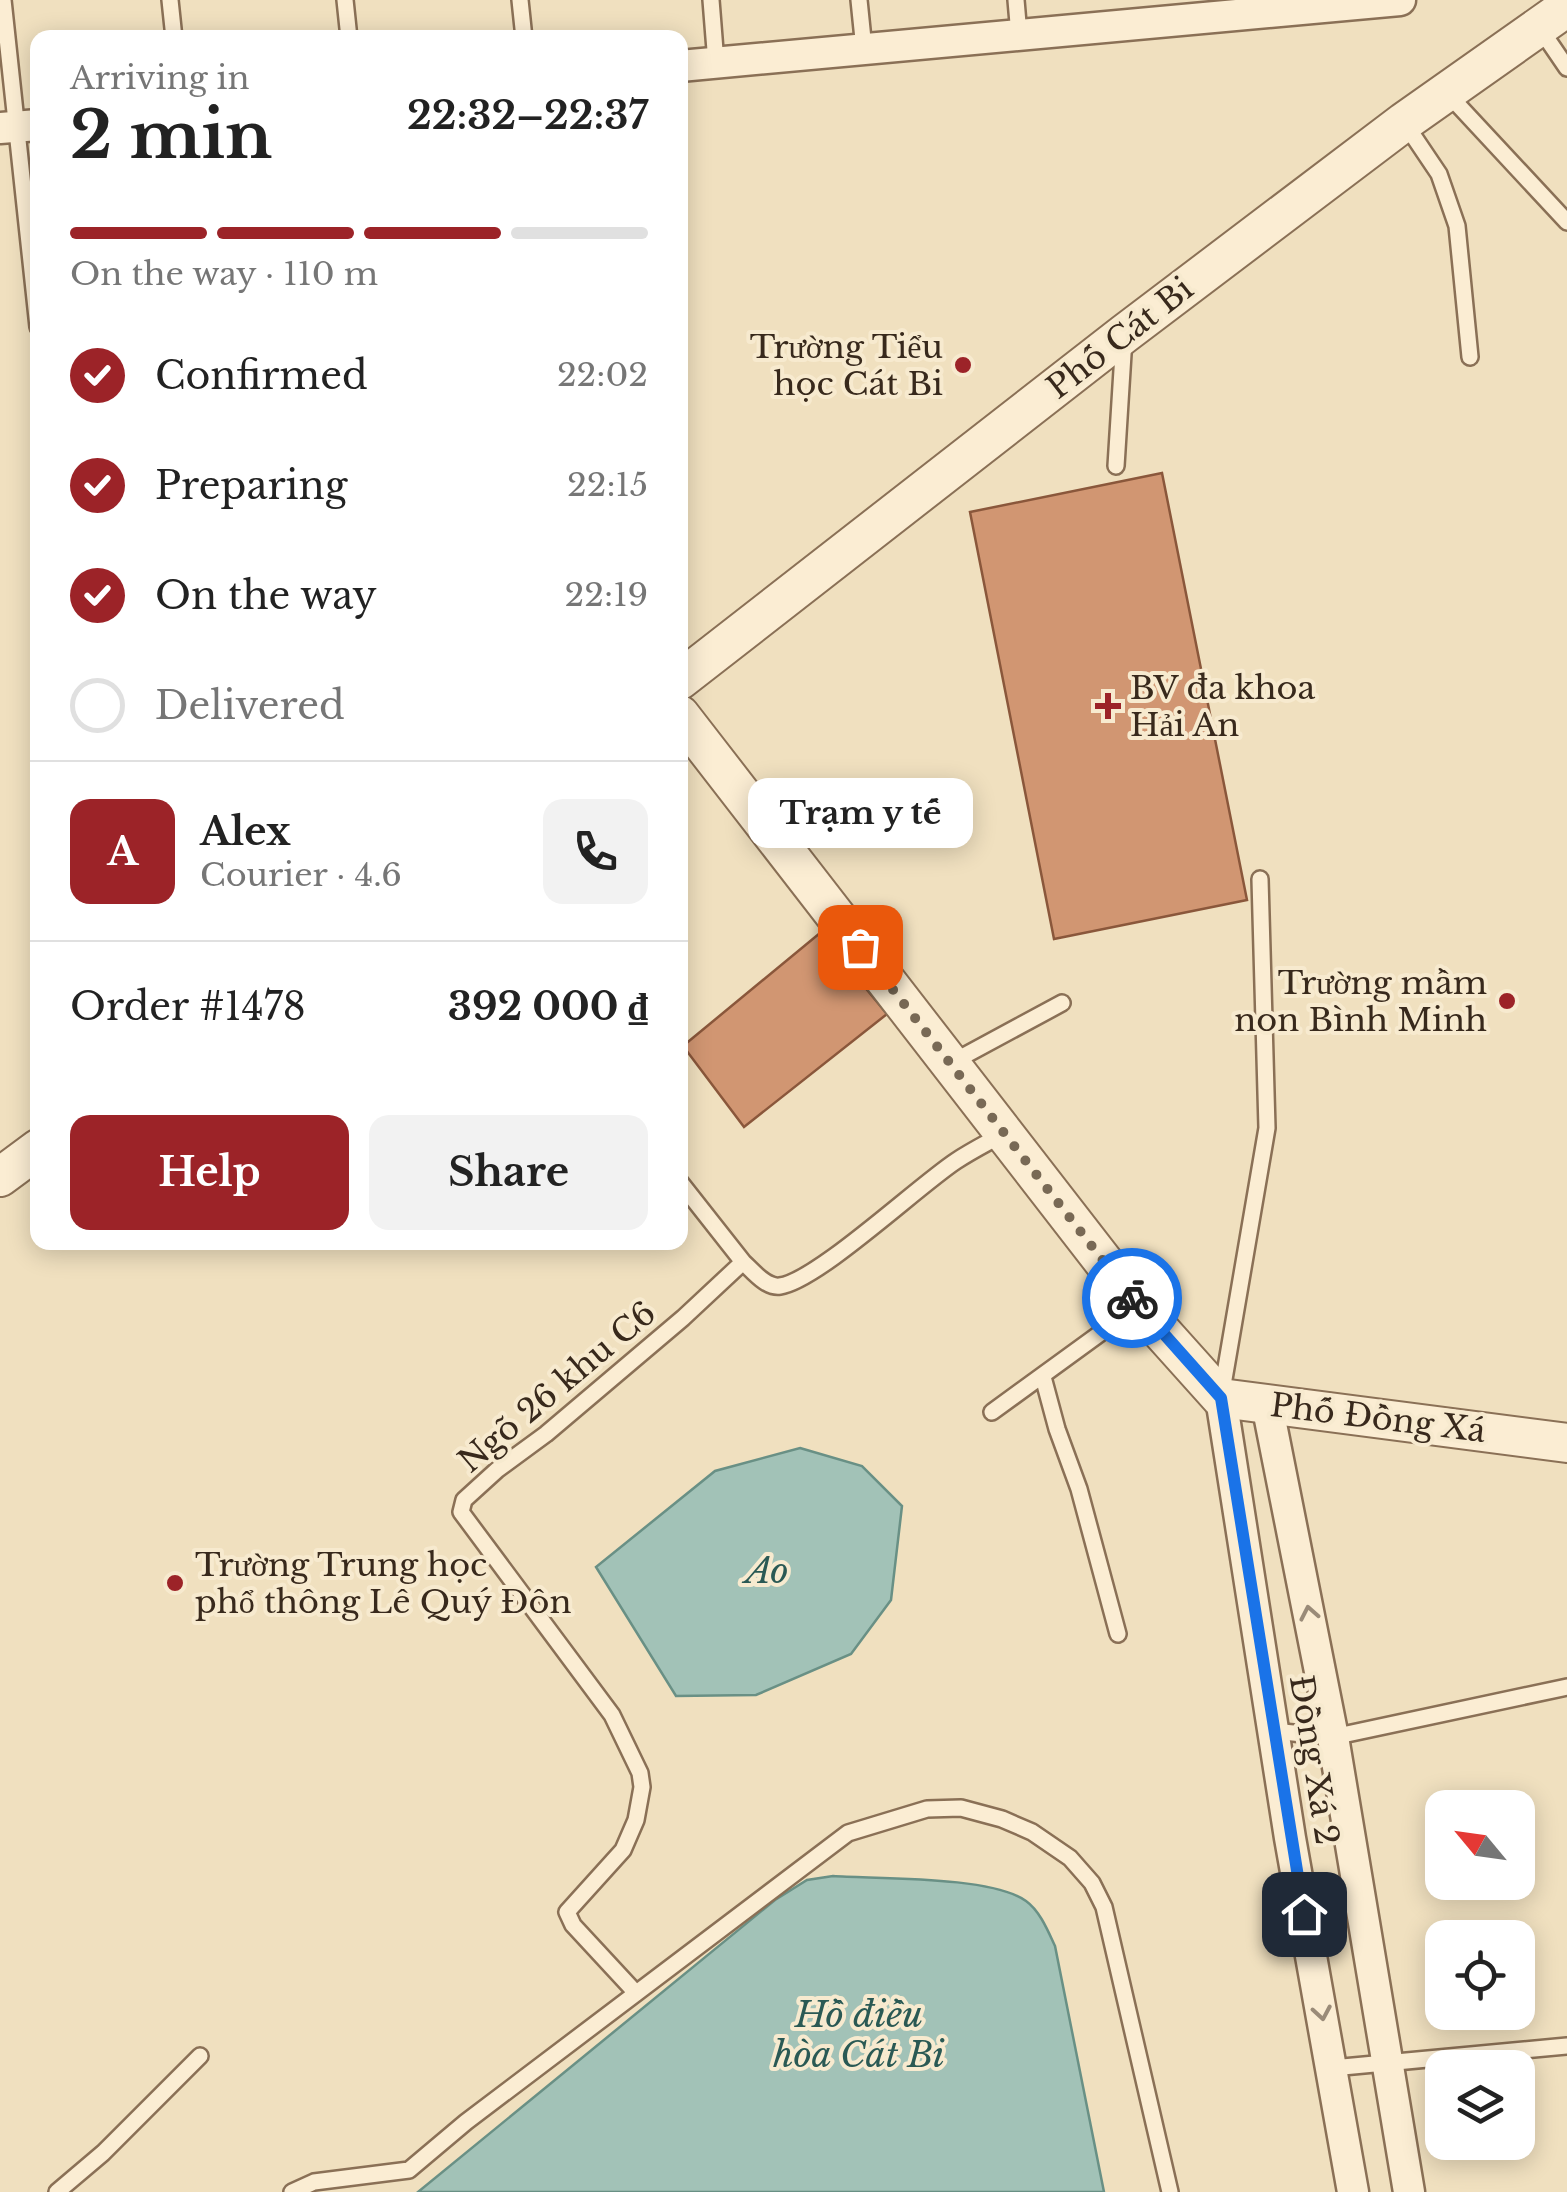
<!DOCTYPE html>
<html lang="en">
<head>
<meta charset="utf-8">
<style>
  body { margin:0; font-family:"Libre Baskerville",serif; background:#f2f2f2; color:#222; height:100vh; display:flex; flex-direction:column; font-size:38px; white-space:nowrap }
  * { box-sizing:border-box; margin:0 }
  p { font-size:32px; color:#767676 }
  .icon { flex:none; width:55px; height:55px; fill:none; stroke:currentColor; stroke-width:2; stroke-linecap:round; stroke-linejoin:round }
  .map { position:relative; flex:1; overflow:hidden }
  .drawer { position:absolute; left:30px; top:30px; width:658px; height:1220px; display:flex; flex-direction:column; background:#fff; border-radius:20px; box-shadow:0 5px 25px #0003 }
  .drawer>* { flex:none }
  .needle { width:65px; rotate:299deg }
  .fabs { position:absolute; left:1425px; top:1790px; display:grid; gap:20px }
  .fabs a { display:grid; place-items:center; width:110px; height:110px; border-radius:20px; background:#fff; box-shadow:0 5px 25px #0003; font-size:50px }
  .pin { position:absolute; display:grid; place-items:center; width:85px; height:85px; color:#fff; margin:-42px; border-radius:20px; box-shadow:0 5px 15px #0006 }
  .courier { position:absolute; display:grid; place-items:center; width:100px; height:100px; margin:-50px; border:8px solid #1a73e8; border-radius:50%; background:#fff; color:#222; box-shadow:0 2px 12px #0007 }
  .bubble { position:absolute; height:70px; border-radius:20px; background:#fff; box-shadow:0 5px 25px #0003; font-size:32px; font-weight:800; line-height:70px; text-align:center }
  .head em { font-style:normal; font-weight:800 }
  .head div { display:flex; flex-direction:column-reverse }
  .head { display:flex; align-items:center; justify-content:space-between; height:170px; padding:0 40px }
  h1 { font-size:65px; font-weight:800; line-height:75px }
  .bar { display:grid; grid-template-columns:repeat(4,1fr); gap:15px 10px; align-content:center; height:120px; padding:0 40px }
  .bar i { height:12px; border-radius:8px; background:#e0e0e0 }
  .bar .selected { background:#9c2328 }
  .bar p { grid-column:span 4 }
  .line { display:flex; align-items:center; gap:25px; padding:0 40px; border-top:2px solid #e0e0e0 }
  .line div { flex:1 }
  .round { display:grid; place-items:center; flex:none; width:105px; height:105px; border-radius:20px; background:#f2f2f2 }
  ol { padding:0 40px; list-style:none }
  li { display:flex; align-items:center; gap:30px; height:110px }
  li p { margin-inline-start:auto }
  li .icon { padding:10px; border-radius:50%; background:#9c2328; color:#fff; stroke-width:4 }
  li:last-child { color:#767676 }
  li i { width:55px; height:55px; border:5px solid #e0e0e0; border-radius:50% }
  .cta { display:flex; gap:20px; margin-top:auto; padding:20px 40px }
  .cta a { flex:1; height:115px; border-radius:20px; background:#9c2328; color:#fff; font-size:40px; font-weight:800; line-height:115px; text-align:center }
  .cta a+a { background:#f2f2f2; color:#222 }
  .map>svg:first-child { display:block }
  .water { fill:#a2c2b7; stroke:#699085; stroke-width:2.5 }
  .building { fill:#d19672; stroke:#8a573b; stroke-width:2.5 }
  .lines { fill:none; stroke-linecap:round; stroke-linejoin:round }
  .service-casing { stroke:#8a7056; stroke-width:20 }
  .minor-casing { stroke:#8a7056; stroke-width:35 }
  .tertiary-casing { stroke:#8a7056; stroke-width:42 }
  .service { stroke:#fbedd3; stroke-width:15 }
  .minor { stroke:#fbedd3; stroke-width:30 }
  .tertiary { stroke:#fbedd3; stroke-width:38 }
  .oneway { stroke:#9a8b78 }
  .done { stroke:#786955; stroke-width:10; stroke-dasharray:0 18 }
  .route { stroke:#1a73e8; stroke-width:12 }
  .poi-dot { fill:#9c2328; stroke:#f7eacf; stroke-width:4 }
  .labels { text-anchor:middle; stroke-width:8; stroke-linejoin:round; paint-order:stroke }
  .street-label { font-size:32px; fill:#38291c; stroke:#f7eacf }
  .poi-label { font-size:32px; fill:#38291c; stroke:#f7eacf; text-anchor:end }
  .water-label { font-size:35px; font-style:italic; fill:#2a5954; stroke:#f7eacf }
</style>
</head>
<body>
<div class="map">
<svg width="1567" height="2192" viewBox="0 0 1567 2192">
  <rect width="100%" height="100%" fill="#f0e0bf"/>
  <!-- water -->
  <path class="water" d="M800 1448 862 1466 902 1506 891 1600 851 1654 756 1695 676 1696 596 1567 715 1471Z
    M833 1876C878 1879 992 1876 1026 1901 1040 1911 1048 1931 1055 1946L1104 2192H418L775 1900 807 1880Z"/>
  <!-- building -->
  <path class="building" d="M1162 473 1247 900 1054 939 970 512Z
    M820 933 887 1014 744 1127 683 1046Z"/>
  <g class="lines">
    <!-- service casing -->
    <g class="service-casing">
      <path id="service" d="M3 0 38 327
        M170 0 174 38
        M345 0 349 38
        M520 0 524 38
        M711 0 716 63
        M859 0 864 49
        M1016 0 1019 35
        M1539 27 1567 68
        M1447 93 1567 222
        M1404 122 1439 174 1457 226 1470 357
        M1116 466 1124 338
        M949 1064 1062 1003
        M743 1262C753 1271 766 1288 780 1286 817 1281 918 1186 956 1161 971 1151 987 1143 1003 1134
        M1043 1377 1057 1429 1079 1489 1118 1634
        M1222 1391 1267 1128 1260 879
        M992 1412 1124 1316 1134 1301
        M1273 1731 1333 1737 1567 1687
        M636 1993 573 1925 567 1912 623 1850 636 1820 642 1787 640 1773 612 1715 461 1512 464 1500 497 1470 546 1434 683 1318 743 1262 680 1182
        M1332 2068 1567 2046
        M57 2192 103 2153 200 2056
        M292 2192 314 2182 409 2170 466 2122 848 1833 927 1809 961 1808 1002 1819 1032 1832 1070 1858 1092 1883 1104 1907 1170 2192"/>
    </g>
    <!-- minor casing -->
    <g class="minor-casing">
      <path id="minor" d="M680 66 1400 0
        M0 128 38 125
        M1221 1398 1290 1838 1353 2192
        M1267 1404 1333 1737 1409 2192"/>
    </g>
    <!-- tertiary casing -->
    <g class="tertiary-casing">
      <path id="tertiary" d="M680 680 1124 334 1404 122 1567 7
        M680 715 1134 1301 1221 1398 1567 1443
        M0 1177 38 1149"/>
    </g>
    <!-- service -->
    <use href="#service" class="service"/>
    <!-- minor -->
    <use href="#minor" class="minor"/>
    <!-- tertiary -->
    <use href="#tertiary" class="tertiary"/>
  </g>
  <!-- one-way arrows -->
  <defs><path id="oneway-chevron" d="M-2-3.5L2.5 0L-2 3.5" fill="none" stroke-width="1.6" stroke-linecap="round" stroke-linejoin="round" transform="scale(2.5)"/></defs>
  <g class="oneway">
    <use href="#oneway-chevron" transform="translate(1309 1613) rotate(-101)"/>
    <use href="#oneway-chevron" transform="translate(1322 2013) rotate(80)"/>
  </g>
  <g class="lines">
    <!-- done -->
    <path class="done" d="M860 947 1132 1298"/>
    <!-- route -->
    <path class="route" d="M1132 1298 1221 1398 1304 1914"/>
  </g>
  <!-- markers -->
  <g class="poi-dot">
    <circle cx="963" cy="365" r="10"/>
    <path d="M1103 691h10v10h10v10h-10v10h-10v-10h-10v-10h10z"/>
    <circle cx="1507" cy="1001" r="10"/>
    <circle cx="175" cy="1583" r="10"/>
  </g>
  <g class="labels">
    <!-- street labels -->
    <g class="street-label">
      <text transform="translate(1120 338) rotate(-38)" y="11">Phố Cát Bi</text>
      <text transform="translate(557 1387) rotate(-40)" y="11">Ngõ 26 khu C6</text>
      <text transform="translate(1378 1418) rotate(7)" y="11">Phố Đồng Xá</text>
      <text transform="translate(1314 1760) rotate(81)" y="11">Đồng Xá 2</text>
    </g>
    <!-- poi labels -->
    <g class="poi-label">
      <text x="943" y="358">Trường Tiểu<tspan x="943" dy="37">học Cát Bi</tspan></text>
      <text x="1130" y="699" text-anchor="start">BV đa khoa<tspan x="1130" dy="37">Hải An</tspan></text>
      <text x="1487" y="994">Trường mầm<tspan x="1487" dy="37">non Bình Minh</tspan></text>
      <text x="195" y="1576" text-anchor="start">Trường Trung học<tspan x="195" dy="37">phổ thông Lê Quý Đôn</tspan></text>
    </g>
    <!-- water labels -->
    <g class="water-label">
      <text x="767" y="1583">Ao</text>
      <text x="859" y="2027">Hồ điều<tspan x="859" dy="40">hòa Cát Bi</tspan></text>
    </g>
  </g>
</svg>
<div class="fabs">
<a><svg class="needle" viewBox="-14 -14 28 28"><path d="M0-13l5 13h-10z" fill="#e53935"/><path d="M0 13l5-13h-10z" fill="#767676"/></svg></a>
<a><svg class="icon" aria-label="locate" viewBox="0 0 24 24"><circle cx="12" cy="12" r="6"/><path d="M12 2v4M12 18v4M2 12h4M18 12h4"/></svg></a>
<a><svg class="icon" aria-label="layers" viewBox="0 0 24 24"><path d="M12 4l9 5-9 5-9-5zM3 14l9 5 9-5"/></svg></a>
</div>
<div class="pin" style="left:860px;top:947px;background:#ea580c"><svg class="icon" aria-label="bag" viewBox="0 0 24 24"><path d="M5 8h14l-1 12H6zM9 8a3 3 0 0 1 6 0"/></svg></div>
<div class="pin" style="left:1304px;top:1914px;background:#1f2937"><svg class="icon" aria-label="home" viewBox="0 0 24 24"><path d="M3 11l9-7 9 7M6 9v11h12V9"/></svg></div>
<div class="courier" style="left:1132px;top:1298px"><svg class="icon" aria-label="bike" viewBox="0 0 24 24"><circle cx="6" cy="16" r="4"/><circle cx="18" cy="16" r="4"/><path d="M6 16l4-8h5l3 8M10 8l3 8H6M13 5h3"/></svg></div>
<div class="bubble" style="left:748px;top:778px;width:225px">Trạm y tế</div>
<section class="drawer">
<div class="head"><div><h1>2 min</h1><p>Arriving in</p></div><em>22:32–22:37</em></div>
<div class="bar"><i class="selected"></i><i class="selected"></i><i class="selected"></i><i></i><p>On the way · 110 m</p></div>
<ol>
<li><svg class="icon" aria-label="check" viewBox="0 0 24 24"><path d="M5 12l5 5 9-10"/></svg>Confirmed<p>22:02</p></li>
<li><svg class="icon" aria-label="check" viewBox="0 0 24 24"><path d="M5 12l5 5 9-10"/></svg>Preparing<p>22:15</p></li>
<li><svg class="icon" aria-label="check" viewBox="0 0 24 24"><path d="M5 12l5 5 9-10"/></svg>On the way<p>22:19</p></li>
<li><i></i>Delivered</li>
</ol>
<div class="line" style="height:180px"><b class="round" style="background:#9c2328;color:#fff">A</b><div><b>Alex</b><p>Courier · 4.6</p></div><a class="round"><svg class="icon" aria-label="phone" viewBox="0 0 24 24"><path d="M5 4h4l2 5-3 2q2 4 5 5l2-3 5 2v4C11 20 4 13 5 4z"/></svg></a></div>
<div class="line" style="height:130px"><div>Order #1478</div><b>392 000 ₫</b></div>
<div class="cta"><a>Help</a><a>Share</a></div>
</section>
</div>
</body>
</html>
